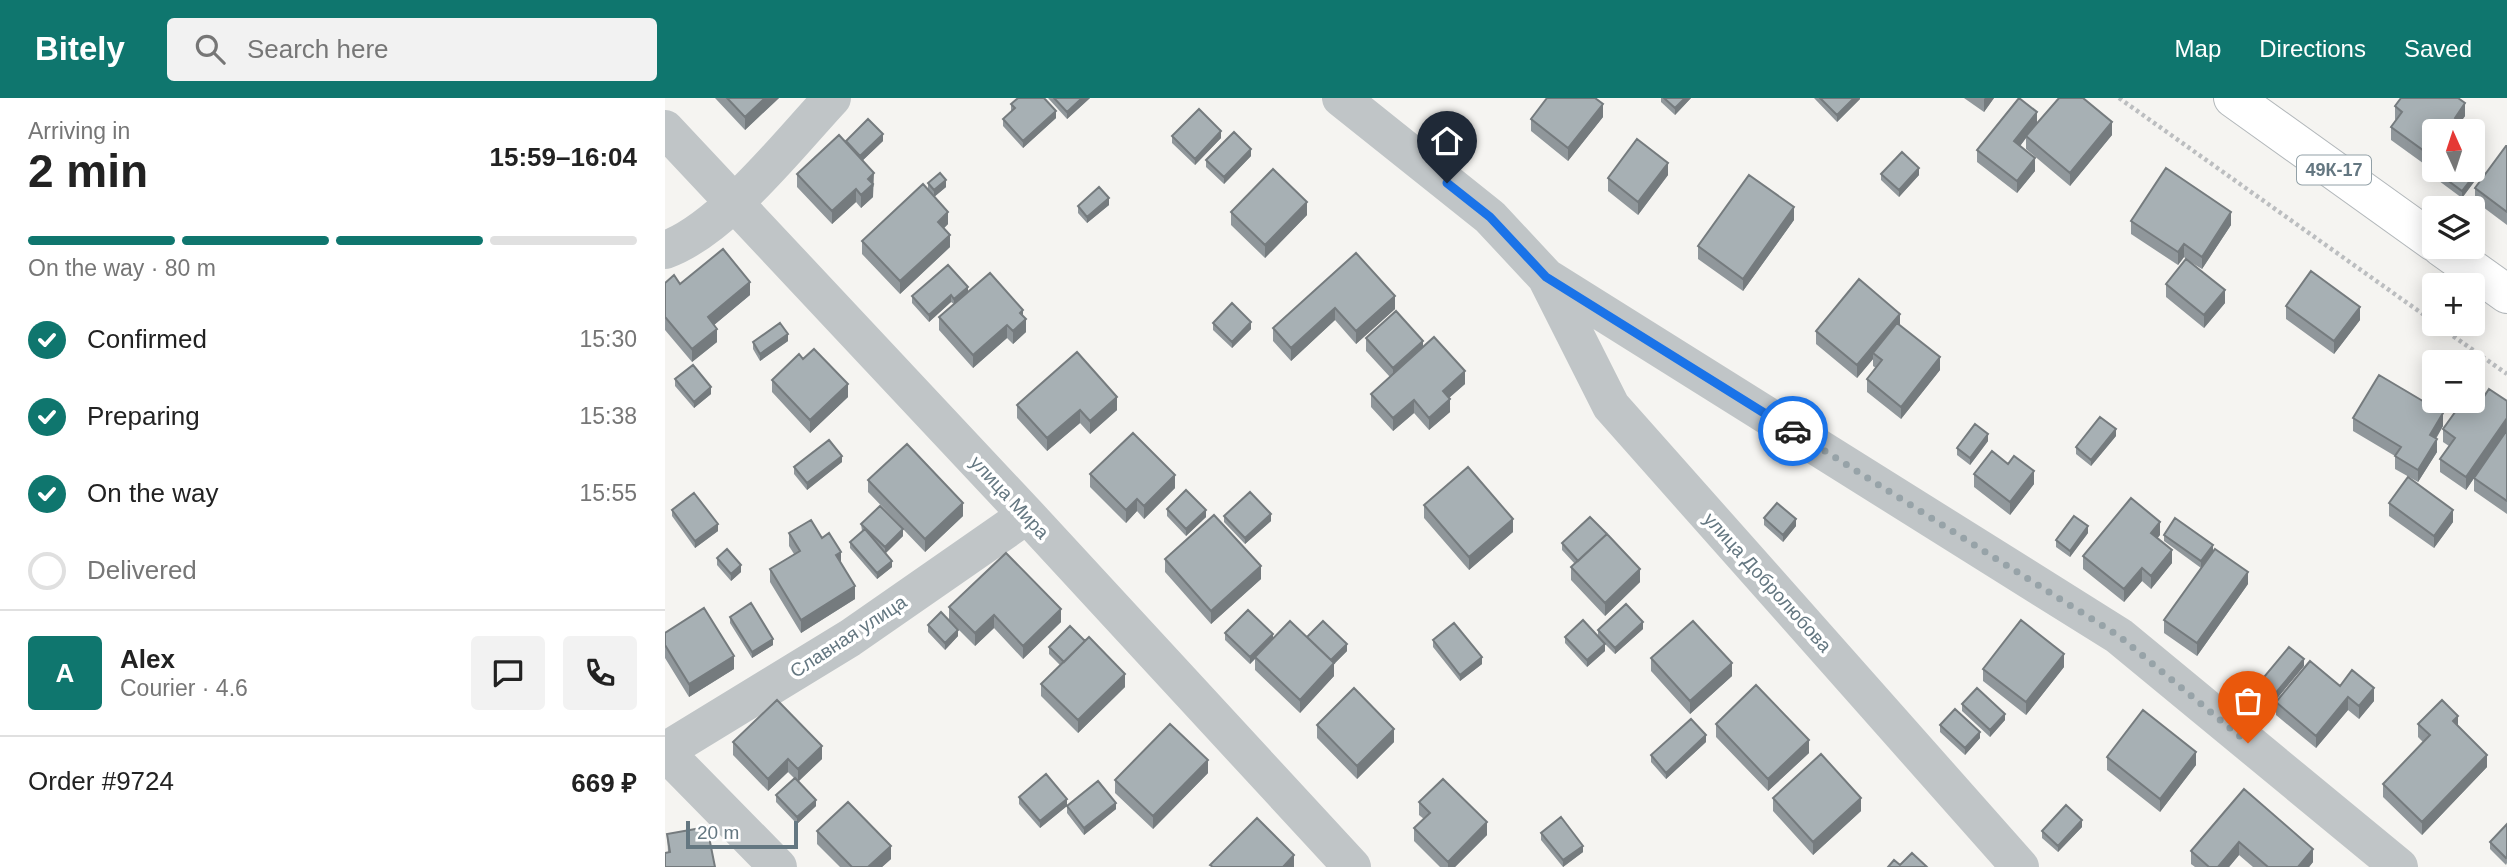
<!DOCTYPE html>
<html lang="en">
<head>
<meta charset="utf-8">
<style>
  body { margin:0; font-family:Arial,sans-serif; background:#f2f2f2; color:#222; height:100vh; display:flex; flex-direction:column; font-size:26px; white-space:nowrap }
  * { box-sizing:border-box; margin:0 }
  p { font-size:23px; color:#767676 }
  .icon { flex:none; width:38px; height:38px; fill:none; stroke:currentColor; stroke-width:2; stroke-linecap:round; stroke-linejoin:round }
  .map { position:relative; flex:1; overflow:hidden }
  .details { display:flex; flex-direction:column; background:#fff; width:665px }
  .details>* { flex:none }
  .needle { width:46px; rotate:357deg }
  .buttons { position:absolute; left:1757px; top:21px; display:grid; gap:14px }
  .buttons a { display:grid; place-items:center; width:63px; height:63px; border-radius:7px; background:#fff; box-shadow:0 4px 18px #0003; font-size:35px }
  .scale { position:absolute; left:21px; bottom:18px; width:112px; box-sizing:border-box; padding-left:7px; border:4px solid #647781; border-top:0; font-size:19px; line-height:24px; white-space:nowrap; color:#647781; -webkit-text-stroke:5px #fff; paint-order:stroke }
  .pin { position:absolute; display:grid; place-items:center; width:60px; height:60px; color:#fff; margin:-72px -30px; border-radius:50% 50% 50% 0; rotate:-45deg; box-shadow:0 0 7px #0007 }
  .pin .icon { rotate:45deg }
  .courier { position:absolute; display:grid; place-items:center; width:70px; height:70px; margin:-35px; border:5px solid #1a73e8; border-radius:50%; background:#fff; color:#222; box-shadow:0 2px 9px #0007 }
  .headline em { font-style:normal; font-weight:800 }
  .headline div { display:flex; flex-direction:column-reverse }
  .headline { display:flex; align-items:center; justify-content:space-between; height:119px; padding:0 28px }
  h1 { font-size:46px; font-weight:800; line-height:52px }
  .bar { display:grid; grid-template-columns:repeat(4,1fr); gap:10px 7px; align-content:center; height:84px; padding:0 28px }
  .bar i { height:9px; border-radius:5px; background:#e0e0e0 }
  .bar .active { background:#0f766e }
  .bar p { grid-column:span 4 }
  .line { display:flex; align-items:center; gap:18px; padding:0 28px; border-top:2px solid #e0e0e0 }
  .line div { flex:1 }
  .round { display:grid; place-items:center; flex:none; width:74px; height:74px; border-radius:7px; background:#f2f2f2 }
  ol { padding:0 28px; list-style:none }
  li { display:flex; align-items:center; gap:21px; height:77px }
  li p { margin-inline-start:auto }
  li .icon { padding:7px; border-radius:50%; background:#0f766e; color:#fff; stroke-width:4 }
  li:last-child { color:#767676 }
  li i { width:38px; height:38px; border:4px solid #e0e0e0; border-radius:50% }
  header { display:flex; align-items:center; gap:42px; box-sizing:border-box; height:98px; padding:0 35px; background:#0f766e; color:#fff }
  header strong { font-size:33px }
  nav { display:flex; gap:38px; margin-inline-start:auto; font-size:24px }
  .search { width:490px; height:63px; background:#f2f2f2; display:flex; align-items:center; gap:18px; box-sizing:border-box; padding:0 24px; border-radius:7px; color:#767676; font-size:26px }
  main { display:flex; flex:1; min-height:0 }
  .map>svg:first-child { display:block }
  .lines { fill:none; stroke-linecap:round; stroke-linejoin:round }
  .primary-casing { stroke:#b3b8bb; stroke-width:40 }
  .path { stroke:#bcbec0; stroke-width:4.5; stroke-dasharray:3.5 3.5; stroke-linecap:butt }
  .minor { stroke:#c0c5c7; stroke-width:38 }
  .primary { stroke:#fff; stroke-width:38 }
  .wall { fill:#90979b }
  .shaded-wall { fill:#757b7e }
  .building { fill:#a7b0b4; stroke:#757b7e; stroke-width:2 }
  .done { stroke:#97a3a8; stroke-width:7; stroke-dasharray:0 12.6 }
  .route { stroke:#1a73e8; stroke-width:9 }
  .labels { text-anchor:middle; stroke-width:7; stroke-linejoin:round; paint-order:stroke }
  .shield { fill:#fff; stroke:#92a0a7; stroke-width:2 }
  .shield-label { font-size:18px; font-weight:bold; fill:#647781 }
  .street-label { font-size:19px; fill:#647781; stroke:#fff }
</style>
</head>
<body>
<header>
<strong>Bitely</strong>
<div class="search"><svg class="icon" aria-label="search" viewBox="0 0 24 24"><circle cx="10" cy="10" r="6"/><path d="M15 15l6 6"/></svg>Search here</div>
<nav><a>Map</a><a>Directions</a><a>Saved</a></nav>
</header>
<main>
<section class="details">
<div class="headline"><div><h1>2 min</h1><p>Arriving in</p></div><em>15:59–16:04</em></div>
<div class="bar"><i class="active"></i><i class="active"></i><i class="active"></i><i></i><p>On the way · 80 m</p></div>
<ol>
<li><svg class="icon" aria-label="check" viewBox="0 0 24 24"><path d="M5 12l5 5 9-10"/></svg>Confirmed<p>15:30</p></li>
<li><svg class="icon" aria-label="check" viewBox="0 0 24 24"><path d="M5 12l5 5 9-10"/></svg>Preparing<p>15:38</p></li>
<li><svg class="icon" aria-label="check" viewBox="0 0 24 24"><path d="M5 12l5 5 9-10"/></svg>On the way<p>15:55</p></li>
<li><i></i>Delivered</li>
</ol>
<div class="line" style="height:126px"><b class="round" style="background:#0f766e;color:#fff">A</b><div><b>Alex</b><p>Courier · 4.6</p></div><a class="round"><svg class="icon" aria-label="chat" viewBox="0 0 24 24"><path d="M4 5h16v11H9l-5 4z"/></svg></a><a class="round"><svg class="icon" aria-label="phone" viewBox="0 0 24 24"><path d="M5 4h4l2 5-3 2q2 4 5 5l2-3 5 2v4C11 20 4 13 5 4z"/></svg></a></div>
<div class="line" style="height:91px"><div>Order #9724</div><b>669 ₽</b></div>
</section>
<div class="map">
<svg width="1842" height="769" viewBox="0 0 1842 769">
  <rect width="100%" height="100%" fill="#f5f4f1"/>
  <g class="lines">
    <!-- primary casing -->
    <g class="primary-casing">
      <path id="primary" d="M1568 0 1769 144
        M1776 149 1842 196"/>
    </g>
    <!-- path -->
    <path class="path" d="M1454 0 1769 224
      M1771 226 1842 276"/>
    <!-- minor -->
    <path class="minor" d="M676 0 825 119 881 179 1454 538 1734 769
      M0 31 362 417 687 769
      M0 152C57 132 125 45 167 0
      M881 179 946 308 1355 769
      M0 653 185 540 362 417
      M0 654 113 769"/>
    <!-- primary -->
    <use href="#primary" class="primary"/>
  </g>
  <!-- wall -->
  <path class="wall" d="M50 0H114L80 32Z
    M383 0H425L402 21Z
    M996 0H1026L1010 17 996 4Z
    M1149 0H1195V1L1172 24Z
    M1299 0H1329L1319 14Z
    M346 6 391 20 358 50 338 28V21L346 13Z
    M1730 8 1800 18 1795 25V33H1769L1762 68 1726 42V29L1731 23 1730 21Z
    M938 19 903 63 866 33V21Z
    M1372 26 1447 37 1405 88 1361 51V40L1355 48 1370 73 1352 95 1312 64V52Z
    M507 38 556 40 530 67 507 45Z
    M218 43 198 62 209 88 208 89V99L196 110 191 104 167 126 132 89V76L181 44Z
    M1842 48V127L1810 103V90Z
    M586 58 559 86 541 69V62Z
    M1818 72 1797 100 1770 80V73Z
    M1216 76 1254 77 1234 99 1216 82Z
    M1003 77 973 117 943 93V80Z
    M263 85 281 89 269 99 283 126 279 130 285 149 235 196 197 156V143L263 92Z
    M444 107 422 125 413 115V108Z
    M566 114 642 117 600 160 566 127Z
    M1129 122 1078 193 1033 161V148Z
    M1466 123 1566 127 1537 171 1522 162 1560 205 1539 230 1501 199V186L1521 161 1519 159 1513 167 1466 136Z
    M691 155 730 211 691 246 670 222 626 263 608 243V230Z
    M0 185 15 186 85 197 49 227 52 244 27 264 0 232Z
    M303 194 358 218 361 234 348 246 342 240 308 270 274 232V219L289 206 286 204 264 224 247 205V198Z
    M1621 208 1695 222 1669 256 1621 221Z
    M548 225 586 231 567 250 548 232Z
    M1235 228 1275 272 1236 321 1202 294V281L1211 270 1208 268V261L1192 280 1151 246V233Z
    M701 240 758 248 800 286 784 300 785 314 764 332 749 315 728 333 706 309V296L725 279 701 253Z
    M123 243 95 263 88 251V244Z
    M10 281 46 296 29 310 10 288Z
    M107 282 183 299 145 335 107 294Z
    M1842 303V416L1809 393V380L1801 392 1775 374V361L1784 348 1778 344V331L1812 309Z
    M352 307 452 312 425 336 415 325 382 353 352 320Z
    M1688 320 1778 328 1771 341 1772 354 1753 384 1730 371V358L1688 333Z
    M1451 338 1426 368 1411 356V349Z
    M1323 343 1305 367 1292 357V350Z
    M177 364 142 392 129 376V369Z
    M1343 366 1369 386 1345 417 1309 389V376Z
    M425 376 510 390 479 421 472 413 461 425 425 389Z
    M203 382 298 418 260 454 238 431V438L220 455 227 469 212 481 185 450V444L197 433 196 426 235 427 203 394Z
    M1724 405 1788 424 1769 450 1724 418Z
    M759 407 848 434 804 472 759 420Z
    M502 411 541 419 521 438 502 418Z
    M7 412 53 433 30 450 7 418Z
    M559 418 606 423 580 446 559 424Z
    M1099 420 1131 428 1118 444 1099 427Z
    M124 435 157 440 176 465 190 501 136 535 105 484V471L129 456 124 448Z
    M1423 435 1405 459 1391 449V442Z
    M1495 437 1492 440 1507 465 1486 491 1477 483 1459 504 1418 471V458Z
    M1499 437 1548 447 1536 470 1499 443Z
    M897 445 975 484 940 518 906 482V469L910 466 897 452Z
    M52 460 76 474 66 483 52 467Z
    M500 461 596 481 546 526 500 474Z
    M1583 486 1532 558 1499 535V522Z
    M284 509 396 524 358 561 329 530 310 548 284 522Z
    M65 519 108 547 87 560 65 525Z
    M263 527 293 538 280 552 263 534Z
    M978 531 950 556 940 546V553L922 569 900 545V539L933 538V532Z
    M0 535 69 571 24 599 0 560Z
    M560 535 608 541 642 539 682 553 669 566V578L635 615 590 572V561L585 566 560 542Z
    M768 542 817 566 795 583 768 549Z
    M384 549 460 589 413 635 376 598V586L395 567 384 556Z
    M986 560 1067 578 1025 616 986 573Z
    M1639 568 1604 610 1589 597V591Z
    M1399 569 1361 617 1318 583V571Z
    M1675 588 1709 603 1694 621 1683 612 1651 650 1611 617V604Z
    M1297 606 1340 622 1325 639 1297 613Z
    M1051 626 1144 655 1103 693 1051 639Z
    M1753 626 1793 629 1822 669 1757 737 1718 699V686L1758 644 1753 639Z
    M652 627 729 644 692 681 652 640Z
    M1275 627 1315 640 1300 657 1275 634Z
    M68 644 157 661 133 683 151 708 132 726 111 704V697L129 680 123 674 103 693 68 657Z
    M1041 644 1001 681 986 664V657Z
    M1442 659 1531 667 1495 714 1442 672Z
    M543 675 488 731 450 695V682Z
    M1579 691 1648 764 1644 769H1588L1574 757 1564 769H1530L1526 766V753Z
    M354 699 402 708 375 730 354 706Z
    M1108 700 1196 713 1148 757 1108 713Z
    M754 704 822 737 790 769H775L749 743V730L759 721 754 717Z
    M402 708 451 711 419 737 402 715Z
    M1842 726V765L1841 767 1825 751V744Z
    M1417 729 1393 754 1377 740V733Z
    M152 733 226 761 217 769H175L152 746Z
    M876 735 918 754 898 769 876 742Z
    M2 736 50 769 3 754Z"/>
  <!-- shaded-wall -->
  <path class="shaded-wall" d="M100 0H114L80 32V19Z
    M417 0H425L402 21V14Z
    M1020 0H1026L1010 17V10Z
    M1189 0H1195V1L1172 24V17Z
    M1320 0H1329L1319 14V1Z
    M1800 5V18L1795 25V33H1789L1790 20Z
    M938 6V19L903 63V50Z
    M391 13V20L358 50V43Z
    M1372 14V27L1361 38V40L1349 56V43Z
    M1447 24V37L1405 88V75Z
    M556 33V40L530 67V61Z
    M218 36V43L195 65V58Z
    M1769 45V57L1762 68V55Z
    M586 51V58L559 86V79Z
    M1370 60V73L1352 95V83Z
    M1003 65V77L973 117V104Z
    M1818 66V72L1797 100V93Z
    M1254 70V77L1234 99V92Z
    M209 75 208 99 196 110V97L203 81Z
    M281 82V89L269 99V92Z
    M191 91V104L167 126V113Z
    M444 100V107L422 125V119Z
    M642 104V117L600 160V147Z
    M1129 109V122L1078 193V181Z
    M283 114V126L273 136V124Z
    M1566 114V127L1537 171V159Z
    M285 137V149L235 196V183Z
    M1519 146V159L1513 167V154Z
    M85 184V197L43 232V219Z
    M303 189V196L289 207V201Z
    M1560 192V205L1539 230V217Z
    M286 197V204L264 224V217Z
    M730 198V211L691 246V233Z
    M1695 209V222L1669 256V243Z
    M670 210V222L626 263V250Z
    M358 212V224L361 221V234L348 246V233L355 215Z
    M1235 216V228L1208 255V261L1192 280V267Z
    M586 224V231L567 250V244Z
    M342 227V240L308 270V257Z
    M52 231V244L27 264V251Z
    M123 236V243L95 263V256Z
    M758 243V256L728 283V270Z
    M1275 259V272L1236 321V309Z
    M800 273V286L778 305V293Z
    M183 286V299L145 335V322Z
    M46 289V296L29 310V304Z
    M452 299V312L425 336V323Z
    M785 301V314L764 332V320Z
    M749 302V315L728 333V320Z
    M415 312V325L382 353V340Z
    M1778 315V328L1765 350V337Z
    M1842 320V332L1801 392V379Z
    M1451 331V338L1426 368V362Z
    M1323 336V343L1305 367V360Z
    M1772 341V354L1753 384V372Z
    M177 358V364L142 392V385Z
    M1369 373V386L1345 417V404Z
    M510 377V390L479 421V408Z
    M472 401V413L461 425V412Z
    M298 405V418L260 454V441Z
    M541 412V419L521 438V431Z
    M1788 412V424L1769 450V438Z
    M606 416V423L580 446V440Z
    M848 421V434L804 472V459Z
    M1131 421V428L1118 444V437Z
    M1495 424V437L1486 448V435Z
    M53 426V433L30 450V443Z
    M1423 428V435L1405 459V453Z
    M238 431V438L220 456V449Z
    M1548 447V454L1536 470V463Z
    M1507 452V465L1486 491V478Z
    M176 454V467L171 457Z
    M227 463V469L212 481V475Z
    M76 467V474L66 483V476Z
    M596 468V481L546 526V513Z
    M1477 470V483L1459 504V491Z
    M975 471V484L940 518V505Z
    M1583 474V486L1532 558V545Z
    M190 488V501L136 535V522Z
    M396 511V524L358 561V548Z
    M329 517V530L310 548V535Z
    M978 524V531L950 556V550Z
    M293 532V538L280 552V545Z
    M608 536V542L585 566V559Z
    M108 541V547L87 560V554Z
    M682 546V553L669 566V578L635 615V602L665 563Z
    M940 546V553L922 569V562Z
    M1399 556V569L1361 617V604Z
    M69 558V571L24 599V586Z
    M817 559V566L795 583V577Z
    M1639 561V568L1604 610V603Z
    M1067 565V578L1025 616V603Z
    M460 576V589L413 635V622Z
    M1709 590V603L1694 621V608Z
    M1683 599V612L1651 650V638Z
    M1340 616V622L1325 639V632Z
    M1793 618V630L1788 623Z
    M729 631V644L692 681V668Z
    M1315 634V640L1300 657V650Z
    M1041 637V644L1001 681V675Z
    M1144 642V655L1103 693V681Z
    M157 648V661L133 684V671Z
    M1531 654V667L1495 714V701Z
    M1822 657V669L1757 737V724Z
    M123 661V674L103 693V681Z
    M543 662V675L488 731V718Z
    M1196 700V713L1148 757V744Z
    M402 701V708L375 730V723Z
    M151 702V708L132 726V719Z
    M451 705V711L419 737V730Z
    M1417 722V729L1393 754V748Z
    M822 724V737L790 769H783V764Z
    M1574 744V757L1564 769H1553Z
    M226 748V761L217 769H203Z
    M918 748V754L898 769V762Z
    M1648 751V764L1644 769H1633Z
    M629 757V769H618Z"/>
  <!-- building -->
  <path class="building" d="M62 0H100L80 19Z
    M353 0H379L391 13 358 43 338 21 350 10 346 6Z
    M389 0H417L402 14Z
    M882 0H930L938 6 903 50 866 21Z
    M999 0H1020L1010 10Z
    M1155 0H1189L1172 17Z
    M1354 0 1372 14 1349 43 1370 60 1352 83 1312 52Z
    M1394 0H1418L1447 24 1405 75 1361 38Z
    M1736 0H1793L1800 5 1790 20 1795 24 1789 33H1769V45L1762 55 1726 29 1737 14 1730 8Z
    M534 11 556 33 530 61 507 38Z
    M203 21 218 36 195 58 181 43Z
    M569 34 586 51 559 79 541 62Z
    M174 37 209 75 203 81 208 86 196 97 191 91 167 113 132 76Z
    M972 41 1003 65 973 104 943 80Z
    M1841 48H1842V114L1810 90Z
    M1237 54 1254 70 1234 92 1216 76Z
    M1808 58 1818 66 1797 93 1770 73 1771 72H1808Z
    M1501 70 1566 114 1537 159 1519 146 1513 154 1466 123Z
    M608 71 642 104 600 147 566 114Z
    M275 75 281 82 269 92 263 85Z
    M1084 77 1129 109 1078 181 1033 148Z
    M258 86 283 114 273 124 285 137 235 183 197 143Z
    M434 89 444 100 422 119 413 108Z
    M58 151 85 184 43 219 52 231 27 251 0 219V185L9 177 15 186Z
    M691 155 730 198 691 233 670 210 626 250 608 230Z
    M1521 161 1560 192 1539 217 1501 186Z
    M283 167 303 189 289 201 286 197 264 217 247 198Z
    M1646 173 1695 209 1669 243 1621 208Z
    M325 175 358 212 355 215 361 221 348 233 342 227 308 257 274 219Z
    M1194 181 1235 216 1192 267 1151 233Z
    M567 205 586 224 567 244 548 225Z
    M731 213 758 243 728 270 701 240Z
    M115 225 123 236 95 256 88 244Z
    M1232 225 1275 259 1236 309 1202 281 1217 262 1208 255Z
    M769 239 800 273 778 293 785 301 764 320 749 302 728 320 706 296Z
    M149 251 183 286 145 322 107 282 134 256 138 261Z
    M412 254 452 299 425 323 415 312 382 340 352 307Z
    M28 267 46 289 29 304 10 281Z
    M1714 277 1778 315 1765 337 1772 341 1753 372 1730 358 1736 349 1688 320Z
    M1824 291 1842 303V320L1801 379 1775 361 1790 340 1778 331 1798 303H1803L1812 309Z
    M1435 319 1451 331 1426 362 1411 349Z
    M1310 326 1323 336 1305 360 1292 350Z
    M1842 332V403L1809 380Z
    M468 335 510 377 479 408 472 401 461 412 425 376Z
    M164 342 177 358 142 385 129 369Z
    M242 346 298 405 260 441 203 382Z
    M1327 353 1343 366 1349 358 1369 373 1345 404 1309 376Z
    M803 369 848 421 804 459 759 407Z
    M1743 379 1788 412 1769 438 1724 405Z
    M521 392 541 412 521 431 502 411Z
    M585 394 606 416 580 440 559 418Z
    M29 395 53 426 30 443 7 412Z
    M1466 400 1495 424 1486 435 1507 452 1486 478 1477 470 1459 491 1418 458Z
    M1112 405 1131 421 1118 437 1099 420Z
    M215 408 238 431 220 449 196 426Z
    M549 417 596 468 546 513 500 461Z
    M1409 418 1423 428 1405 453 1391 442Z
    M925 419 942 436 913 463 897 445Z
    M1510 420 1548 447 1536 463 1499 437Z
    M146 422 157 440 164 435 176 454 171 457 190 488 136 522 105 471 135 453 124 435Z
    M200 431 227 463 212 475 185 444Z
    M942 436 975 471 940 505 906 469Z
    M62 451 76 467 66 476 52 460Z
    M1550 451 1583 474 1532 545 1499 522Z
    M341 455 396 511 358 548 329 517 310 535 284 509Z
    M86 505 108 541 87 554 65 519Z
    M961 506 978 524 950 550 933 532Z
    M39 510 69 558 24 586 0 547V535Z
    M583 512 608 536 585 559 560 535Z
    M276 514 293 532 280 545 263 527Z
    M918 522 940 546 922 562 900 539Z
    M1356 522 1399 556 1361 604 1318 571Z
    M625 523 669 565 635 602 590 559Z
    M658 523 682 546 666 562 642 539Z
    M1028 523 1067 565 1025 603 986 560Z
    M789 525 817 559 795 577 768 542Z
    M405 528 420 543 399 564 384 549Z
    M424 539 460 576 413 622 376 586Z
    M1624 549 1639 561 1604 603 1589 591Z
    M1645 563 1675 588 1687 572 1709 590 1694 608 1683 599 1651 638 1611 604Z
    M1091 587 1144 642 1103 681 1051 626Z
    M689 590 729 631 692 668 652 627Z
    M1312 590 1340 616 1325 632 1297 606Z
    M112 602 157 648 133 671 123 661 103 681 68 644Z
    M1777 602 1793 618 1788 623 1822 657 1757 724 1718 686 1765 637 1753 626Z
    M1290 611 1315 634 1300 650 1275 627Z
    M1478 612 1531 654 1495 701 1442 659Z
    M1026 621 1041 637 1001 675 986 657Z
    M505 626 543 662 488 718 450 682Z
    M1156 656 1196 700 1148 744 1108 700Z
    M381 676 402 701 375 723 354 699Z
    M130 680 151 702 132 719 111 697Z
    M778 681 822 724 783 764 749 730 765 715 754 704Z
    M433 683 451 705 419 730 402 708Z
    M1579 691 1648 751 1633 769H1603L1574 744 1553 769H1544L1526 753Z
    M183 704 226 748 203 769H187L152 733Z
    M1401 707 1417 722 1393 748 1377 733Z
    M896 719 918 748 898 762 876 735Z
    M592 720 629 757 618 769H548L545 767Z
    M1842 726V759L1841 760 1825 744Z
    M42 729 50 769H0V755L5 754 2 736Z
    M1247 755 1262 769H1223L1229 762 1235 767Z"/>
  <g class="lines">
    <!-- done -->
    <path class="done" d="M1128 333 1454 538 1583 645"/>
    <!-- route -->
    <path class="route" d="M782 85 825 119 881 179 1128 333"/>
  </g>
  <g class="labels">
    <!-- shield labels -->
    <rect class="shield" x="1632" y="57.5" width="74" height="29" rx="5"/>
    <g class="shield-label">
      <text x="1669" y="78">49К-17</text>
    </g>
    <!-- street labels -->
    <g class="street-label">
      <text transform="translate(345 399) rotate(47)" y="7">улица Мира</text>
      <text transform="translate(1103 484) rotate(48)" y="7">улица Добролюбова</text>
      <text transform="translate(183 538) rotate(-33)" y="7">Славная улица</text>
    </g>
  </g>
</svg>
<div class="buttons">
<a><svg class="needle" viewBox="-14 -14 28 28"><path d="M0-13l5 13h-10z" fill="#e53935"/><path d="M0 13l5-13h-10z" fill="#767676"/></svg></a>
<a><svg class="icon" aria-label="layers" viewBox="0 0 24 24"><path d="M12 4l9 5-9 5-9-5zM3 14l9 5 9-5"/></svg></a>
<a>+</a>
<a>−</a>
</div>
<div class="scale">20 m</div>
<div class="pin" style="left:1583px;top:645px;background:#ea580c"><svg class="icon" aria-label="bag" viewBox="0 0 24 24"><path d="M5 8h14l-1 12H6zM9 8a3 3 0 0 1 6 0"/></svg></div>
<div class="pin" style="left:782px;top:85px;background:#1f2937"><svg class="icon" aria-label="home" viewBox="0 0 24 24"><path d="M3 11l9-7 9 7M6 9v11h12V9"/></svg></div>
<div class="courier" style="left:1128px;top:333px"><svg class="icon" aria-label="car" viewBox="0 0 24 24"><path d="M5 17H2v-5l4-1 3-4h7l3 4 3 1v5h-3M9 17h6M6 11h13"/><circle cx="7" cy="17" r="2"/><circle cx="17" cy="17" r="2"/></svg></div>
</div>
</main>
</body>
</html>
